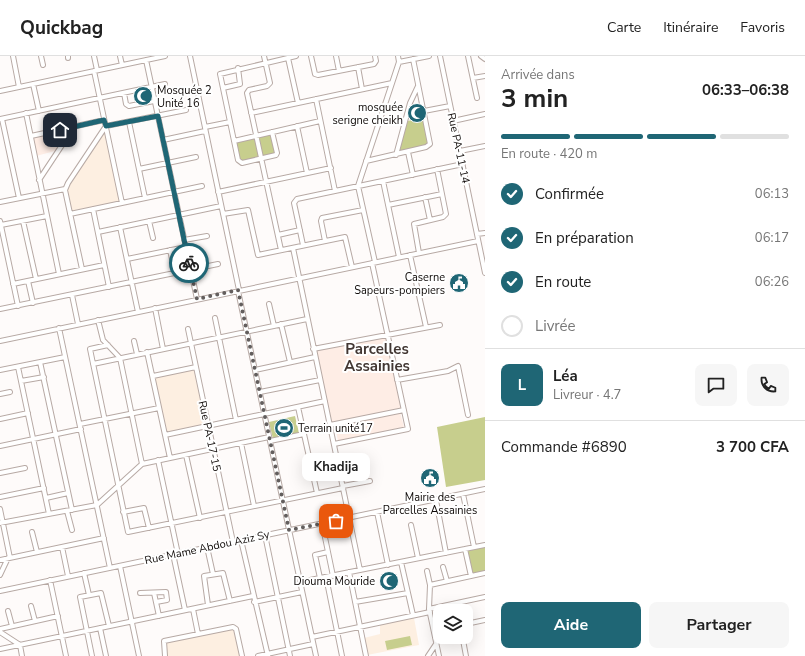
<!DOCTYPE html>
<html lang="fr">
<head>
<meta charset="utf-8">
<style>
  body { margin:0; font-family:"Nunito Sans",sans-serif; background:#f6f6f6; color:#222; height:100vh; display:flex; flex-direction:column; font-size:15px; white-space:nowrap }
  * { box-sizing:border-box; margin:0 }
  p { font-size:13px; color:#767676 }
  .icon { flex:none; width:22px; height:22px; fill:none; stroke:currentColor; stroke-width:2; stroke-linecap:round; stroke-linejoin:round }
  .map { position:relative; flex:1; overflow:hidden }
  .drawer { display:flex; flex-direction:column; background:#fff; width:320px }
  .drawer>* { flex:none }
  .fabs { position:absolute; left:433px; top:548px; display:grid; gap:8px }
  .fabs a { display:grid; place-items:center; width:40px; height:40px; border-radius:8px; background:#fff; box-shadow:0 4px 16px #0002; font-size:20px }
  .pin { position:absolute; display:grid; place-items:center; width:34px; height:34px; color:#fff; margin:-17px; border-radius:8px; box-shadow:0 2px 6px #0006 }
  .courier { position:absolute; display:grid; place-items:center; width:40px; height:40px; margin:-20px; border:3px solid #1f6675; border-radius:50%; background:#fff; color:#222; box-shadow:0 1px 5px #0007 }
  .bubble { position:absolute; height:28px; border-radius:8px; background:#fff; box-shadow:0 4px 16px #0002; font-size:13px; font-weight:700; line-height:28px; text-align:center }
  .overview em { font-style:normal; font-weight:700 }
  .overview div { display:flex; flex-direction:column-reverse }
  .overview { display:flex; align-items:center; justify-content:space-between; height:68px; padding:0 16px }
  h1 { font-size:26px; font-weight:700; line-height:30px }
  .bar { display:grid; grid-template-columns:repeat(4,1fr); gap:6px 4px; align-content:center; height:48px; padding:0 16px }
  .bar i { height:5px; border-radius:3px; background:#e0e0e0 }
  .bar .on { background:#1f6675 }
  .bar p { grid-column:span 4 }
  .line { display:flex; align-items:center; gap:10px; padding:0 16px; border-top:1px solid #e0e0e0 }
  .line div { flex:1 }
  .round { display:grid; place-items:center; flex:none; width:42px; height:42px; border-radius:8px; background:#f6f6f6 }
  ol { padding:0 16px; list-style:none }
  li { display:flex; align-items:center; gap:12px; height:44px }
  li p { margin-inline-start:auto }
  li .icon { padding:4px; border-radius:50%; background:#1f6675; color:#fff; stroke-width:4 }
  li:last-child { color:#767676 }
  li i { width:22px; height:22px; border:2px solid #e0e0e0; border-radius:50% }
  .button { display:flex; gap:8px; margin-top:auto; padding:8px 16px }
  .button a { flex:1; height:46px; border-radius:8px; background:#1f6675; color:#fff; font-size:16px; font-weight:700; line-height:46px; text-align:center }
  .button a+a { background:#f6f6f6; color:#222 }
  header { display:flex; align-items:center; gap:24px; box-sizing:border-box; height:56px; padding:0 20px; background:#fff; border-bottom:1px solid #e0e0e0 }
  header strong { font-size:19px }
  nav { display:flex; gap:22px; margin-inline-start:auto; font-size:14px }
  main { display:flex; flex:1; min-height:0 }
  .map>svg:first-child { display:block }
  .built { fill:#feede5 }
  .education { fill:#fdefe1 }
  .green { fill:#c7ce8d }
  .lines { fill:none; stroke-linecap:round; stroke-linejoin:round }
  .minor-casing { stroke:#b7a9a4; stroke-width:6 }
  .minor { stroke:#fff; stroke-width:4 }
  .done { stroke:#635e5d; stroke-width:4; stroke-dasharray:0 7.2 }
  .route { stroke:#1f6675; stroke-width:5 }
  .labels { text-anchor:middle; stroke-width:4; stroke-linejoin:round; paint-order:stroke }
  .poi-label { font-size:11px; fill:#0f0a08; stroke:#fff; text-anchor:end }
  .street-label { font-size:11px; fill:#0f0a08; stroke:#fff }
  .district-label { font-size:15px; font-weight:bold; fill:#423733; stroke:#fff }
</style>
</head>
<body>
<header>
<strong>Quickbag</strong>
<nav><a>Carte</a><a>Itinéraire</a><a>Favoris</a></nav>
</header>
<main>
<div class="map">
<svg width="485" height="600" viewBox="0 0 485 600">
  <rect width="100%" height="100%" fill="#fefbfa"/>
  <!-- built -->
  <path class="built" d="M69 74 55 95 36 100 32 82Z
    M387 280 402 353 331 366 316 295Z
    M400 356 404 371 338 385 335 370Z"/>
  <!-- education -->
  <path class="education" d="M105 75 120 145 71 155 67 134 69 129Z
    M194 313 206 369 166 377 155 322Z
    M414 562 419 589 367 599 364 582 380 578V569Z
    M233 573 240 600H167L164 587Z"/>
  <!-- green -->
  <path class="green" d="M424 62 428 89 398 96 407 65Z
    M273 77 278 98 240 106 235 85Z
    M295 360 299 377 273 383 269 366Z
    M485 361V424L446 431 437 371Z
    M485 490V515L471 518 466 494Z
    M410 580 412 589 387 594 385 585Z"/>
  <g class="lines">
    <!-- minor casing -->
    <g class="minor-casing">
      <path id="minor" d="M13 0 19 31
        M41 0 43 9
        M68 0V2
        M94 0 97 14
        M120 0 122 9
        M190 0 239 234
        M264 0 270 27 267 30 249 34 247 37 281 194
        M311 0 315 18 318 19 374 8 376 5 375 0
        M336 0 339 15
        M440 0 485 217
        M468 0 477 42
        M481 0 485 3
        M288 2 298 47
        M146 4 197 243
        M399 6 429 0
        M358 11 362 33
        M94 15 122 147
        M473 22 485 20
        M33 28 39 55
        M223 32 240 28 238 12
        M0 35 165 0
        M124 37 126 48 129 50 154 45
        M316 43 335 135
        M424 55 450 50
        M26 57 59 218
        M251 57 392 27
        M0 63 165 28
        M2 63 19 142
        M453 65 485 58
        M129 66 145 142
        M297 70 307 117
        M205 71 230 66
        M272 76 277 97 276 99 242 107 238 104 220 18 296 0
        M31 80 104 64
        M163 84 205 75
        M234 85 320 65
        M460 95 485 90
        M408 96 413 119
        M396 99 410 47 418 30
        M366 105 426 91 430 88 413 3
        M139 113 196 101
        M39 124 74 71
        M383 125 399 201
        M218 136 331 112
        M425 141 430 164
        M0 146 65 133
        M388 149 442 138
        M93 153 109 231
        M70 158 202 130
        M223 158 248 154 258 199 345 181 352 211
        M0 165 18 250
        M23 165 36 223
        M149 165 153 182
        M1 169 47 160
        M120 171 138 256
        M98 176 221 150
        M477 178 485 177
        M278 179 300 174
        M184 184 207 180
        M325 185 321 165 322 162 363 154
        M303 189 294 147 297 143 463 108
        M293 192 360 514
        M170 194 175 217
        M419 197 414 168 443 161 446 158 437 113
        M410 199 426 271
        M127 203 186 191
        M375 206 358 130 399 6 398 0
        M82 213 65 134 68 127 106 70 186 54
        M28 225 33 247
        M13 228 104 209
        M238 235 316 600
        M72 239 78 268
        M269 248 274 270
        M155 252 163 293
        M0 253 218 208
        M215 262 236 364
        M98 264 103 284 120 302 142 408
        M281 268 290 306
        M59 272 110 512
        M188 273 233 486
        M0 285 478 185
        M134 285 137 298
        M108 289 90 293 128 476 343 432
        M313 293 440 269
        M147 296 170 402
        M40 306 72 454
        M93 308 307 263
        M18 311 49 458
        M0 314 65 301
        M255 314 315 301
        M153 320 196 311
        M397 324 448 315 458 310 468 359
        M21 325 44 321
        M260 336 320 324
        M0 338 10 336
        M298 351 317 437
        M0 363 28 357
        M80 368 159 352
        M330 369 404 354
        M165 379 325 345
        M270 385 304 378
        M241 387 254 450
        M334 388 408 373 372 207
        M0 390 81 373
        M186 399 200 462
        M158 404 178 498
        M0 417 25 412
        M343 430 370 425
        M463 438 474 491
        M0 441 44 432
        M46 442 68 437
        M436 444 446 497
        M0 453 10 502
        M67 455 72 474
        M123 456 144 452 149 472
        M377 456 388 509
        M0 467 97 449 142 408 269 381
        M322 467 333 520
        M411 469 418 502
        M32 476 37 496
        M265 479 290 600
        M241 484 268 600
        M62 491 68 520
        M207 491 213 518
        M465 493 471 520
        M173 498 185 554
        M0 504 104 482
        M401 506 413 559
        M120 510 139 600
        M443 511 447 525
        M427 515 430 529 429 553 439 600
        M349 516 366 600
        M84 517 89 539
        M0 519 8 502
        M326 521 342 600
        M320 522 315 499 328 496
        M50 524 66 600
        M300 526 485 489
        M430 529 485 517
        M0 535 485 433
        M140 537 166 536 167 544 156 546
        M154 537 159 560
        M254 546 302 536
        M355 546 408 537
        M208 549 204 520 223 517 230 545
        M31 550 35 565
        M193 553 198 578
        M429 553 485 541
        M8 555 12 570
        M466 568 485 564
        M100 572 106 600
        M0 573 58 560
        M0 576 20 589 22 600
        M312 581 430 556
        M463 584 466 600
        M0 593 253 540
        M92 600 80 541 101 537 109 570
        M165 600 164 585 233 571 236 573 242 600
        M258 600 313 588
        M428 600 436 588"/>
    </g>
    <!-- minor -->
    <use href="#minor" class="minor"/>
  </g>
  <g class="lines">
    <!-- done -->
    <path class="done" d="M189 207 197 243 238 234 289 474 336 465"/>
    <!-- route -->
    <path class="route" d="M60 74 104 64 106 70 158 60 189 207"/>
  </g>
  <!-- icons -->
  <defs>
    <g id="mosque-disc" transform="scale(1)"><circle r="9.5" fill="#1f6675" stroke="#fff"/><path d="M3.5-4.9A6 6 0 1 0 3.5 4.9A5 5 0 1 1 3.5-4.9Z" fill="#fff"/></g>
    <g id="civic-disc" transform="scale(1)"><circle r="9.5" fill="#1f6675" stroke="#fff"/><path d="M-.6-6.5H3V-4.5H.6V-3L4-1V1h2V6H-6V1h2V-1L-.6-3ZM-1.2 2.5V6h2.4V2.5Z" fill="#fff"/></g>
    <g id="stadium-disc" transform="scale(1)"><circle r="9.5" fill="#1f6675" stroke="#fff"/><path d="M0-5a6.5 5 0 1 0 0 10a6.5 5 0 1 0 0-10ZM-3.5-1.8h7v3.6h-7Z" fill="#fff"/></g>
  </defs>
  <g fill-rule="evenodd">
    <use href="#mosque-disc" x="143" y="40"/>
    <use href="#mosque-disc" x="417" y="57"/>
    <use href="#civic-disc" x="459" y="227"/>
    <use href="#stadium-disc" x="284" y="372"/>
    <use href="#civic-disc" x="430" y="422"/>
    <use href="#mosque-disc" x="389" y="525"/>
  </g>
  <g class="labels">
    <!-- poi labels -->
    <g class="poi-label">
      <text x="157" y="38" text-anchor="start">Mosquée 2<tspan x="157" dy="13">Unité 16</tspan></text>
      <text x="403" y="55">mosquée<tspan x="403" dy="13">serigne cheikh</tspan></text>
      <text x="445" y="225">Caserne<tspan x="445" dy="13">Sapeurs-pompiers</tspan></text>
      <text x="298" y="376" text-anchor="start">Terrain unité17</text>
      <text x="430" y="445" text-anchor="middle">Mairie des<tspan x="430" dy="13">Parcelles Assainies</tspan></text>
      <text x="375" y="529">Diouma Mouride</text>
    </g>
    <!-- street labels -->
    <g class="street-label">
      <text transform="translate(459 92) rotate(78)" y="4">Rue PA-11-14</text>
      <text transform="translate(210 380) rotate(78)" y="4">Rue PA-17-15</text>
      <text transform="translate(207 491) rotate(-12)" y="4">Rue Mame Abdou Aziz Sy</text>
    </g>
    <!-- district labels -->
    <g class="district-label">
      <text x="377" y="298">Parcelles<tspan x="377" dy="17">Assainies</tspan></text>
    </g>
  </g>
</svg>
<div class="fabs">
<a><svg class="icon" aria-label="layers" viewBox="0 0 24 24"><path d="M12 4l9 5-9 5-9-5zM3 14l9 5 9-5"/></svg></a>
</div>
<div class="pin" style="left:336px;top:465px;background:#ea580c"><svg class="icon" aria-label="bag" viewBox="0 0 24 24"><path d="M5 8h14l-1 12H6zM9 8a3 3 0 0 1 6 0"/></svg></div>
<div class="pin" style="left:60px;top:74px;background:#1f2937"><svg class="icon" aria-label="home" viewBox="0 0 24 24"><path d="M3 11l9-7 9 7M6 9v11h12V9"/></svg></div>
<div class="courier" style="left:189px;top:207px"><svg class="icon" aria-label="bike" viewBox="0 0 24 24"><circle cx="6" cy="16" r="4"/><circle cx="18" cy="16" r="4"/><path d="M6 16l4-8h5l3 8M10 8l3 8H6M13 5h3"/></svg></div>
<div class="bubble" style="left:302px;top:397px;width:68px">Khadija</div>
</div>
<section class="drawer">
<div class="overview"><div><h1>3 min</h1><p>Arrivée dans</p></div><em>06:33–06:38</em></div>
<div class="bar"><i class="on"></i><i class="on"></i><i class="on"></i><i></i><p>En route · 420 m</p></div>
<ol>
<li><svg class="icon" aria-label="check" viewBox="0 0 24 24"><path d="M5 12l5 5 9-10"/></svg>Confirmée<p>06:13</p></li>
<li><svg class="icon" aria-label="check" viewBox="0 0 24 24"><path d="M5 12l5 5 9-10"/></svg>En préparation<p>06:17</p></li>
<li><svg class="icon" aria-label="check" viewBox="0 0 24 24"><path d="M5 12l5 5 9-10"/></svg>En route<p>06:26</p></li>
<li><i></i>Livrée</li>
</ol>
<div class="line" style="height:72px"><b class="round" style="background:#1f6675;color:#fff">L</b><div><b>Léa</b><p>Livreur · 4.7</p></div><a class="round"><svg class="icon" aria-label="chat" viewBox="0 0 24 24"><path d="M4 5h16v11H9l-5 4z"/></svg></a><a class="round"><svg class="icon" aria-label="phone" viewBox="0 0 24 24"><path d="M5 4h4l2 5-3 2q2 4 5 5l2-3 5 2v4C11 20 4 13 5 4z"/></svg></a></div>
<div class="line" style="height:52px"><div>Commande #6890</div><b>3 700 CFA</b></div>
<div class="button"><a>Aide</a><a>Partager</a></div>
</section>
</main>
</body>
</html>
